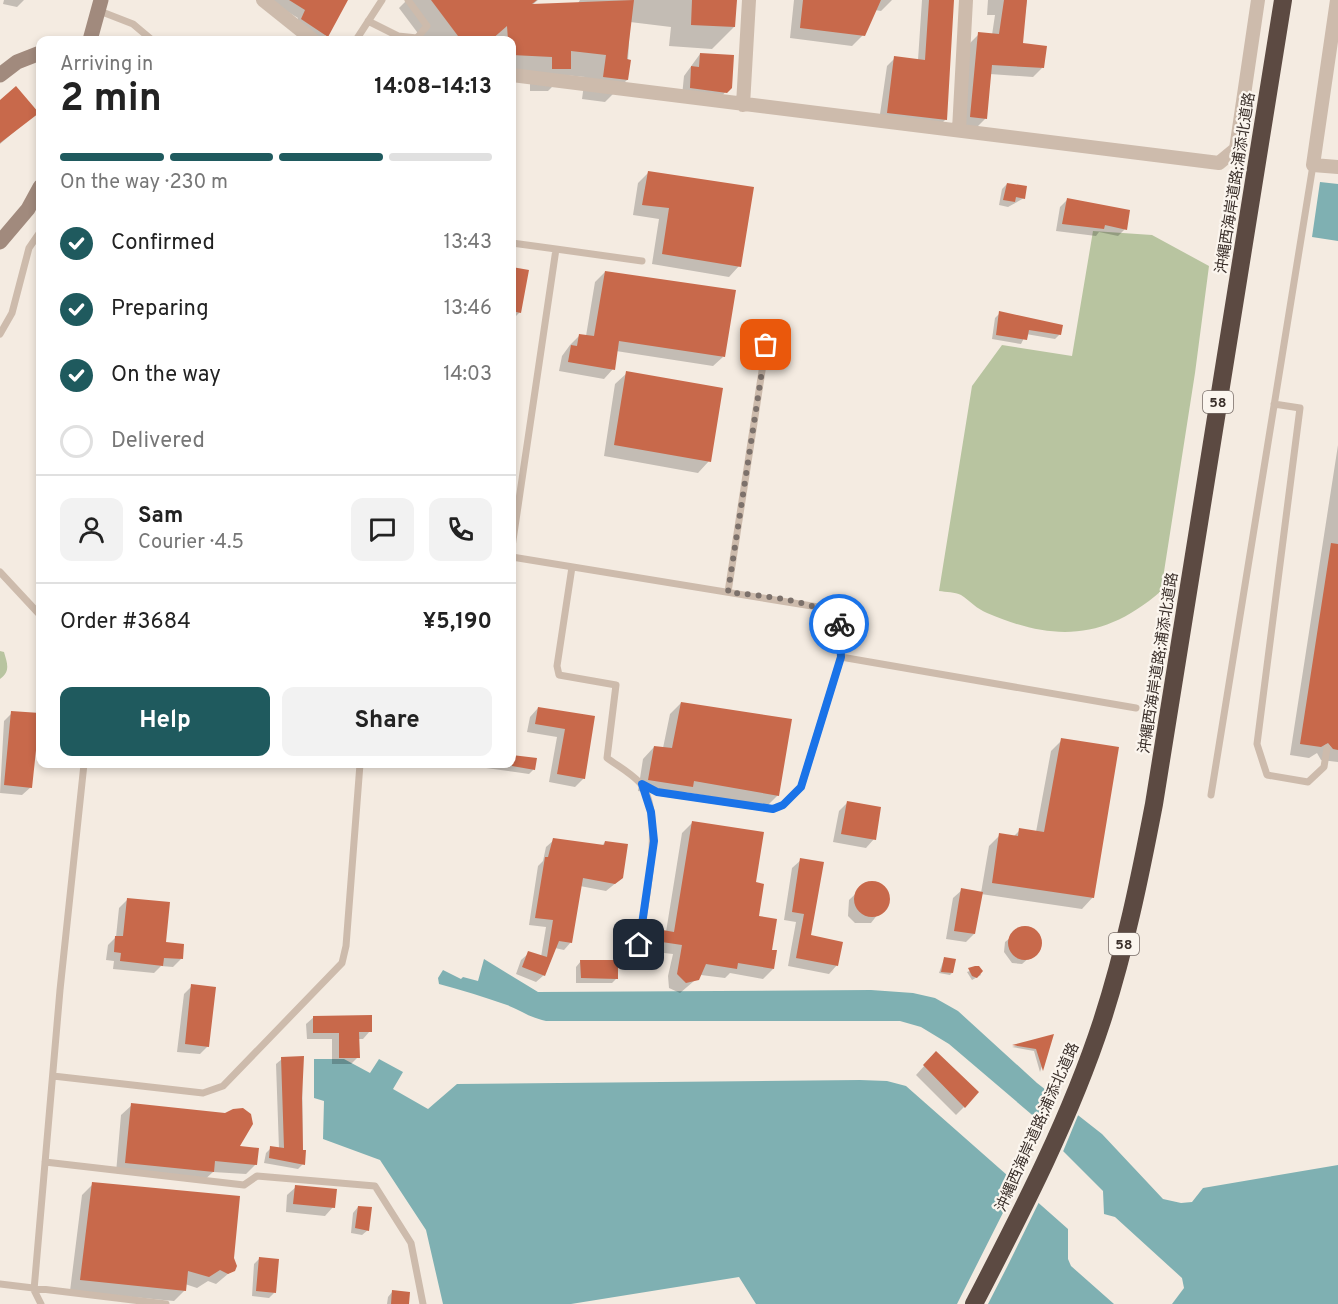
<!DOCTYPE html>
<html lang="en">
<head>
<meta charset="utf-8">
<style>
  body { margin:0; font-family:Overpass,"Noto Sans JP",sans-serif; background:#f2f2f2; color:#222; height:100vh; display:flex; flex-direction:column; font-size:22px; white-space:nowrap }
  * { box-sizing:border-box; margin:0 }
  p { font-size:20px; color:#767676 }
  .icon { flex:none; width:33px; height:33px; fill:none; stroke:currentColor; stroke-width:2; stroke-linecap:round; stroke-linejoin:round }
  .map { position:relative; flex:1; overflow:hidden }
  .panel { position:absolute; left:36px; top:36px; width:480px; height:732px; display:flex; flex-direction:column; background:#fff; border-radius:12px; box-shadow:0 3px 9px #0003 }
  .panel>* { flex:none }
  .pin { position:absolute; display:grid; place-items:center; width:51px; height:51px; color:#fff; margin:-26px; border-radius:12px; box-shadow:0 3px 9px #0006 }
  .courier { position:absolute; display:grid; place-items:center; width:60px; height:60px; margin:-30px; border:4px solid #1a73e8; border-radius:50%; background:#fff; color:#222; box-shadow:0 2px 8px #0007 }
  .overview em { font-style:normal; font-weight:700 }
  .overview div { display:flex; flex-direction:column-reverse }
  .overview { display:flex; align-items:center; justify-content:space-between; height:102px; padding:0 24px }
  h1 { font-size:39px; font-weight:700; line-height:45px }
  .bar { display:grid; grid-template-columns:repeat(4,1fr); gap:9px 6px; align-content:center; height:72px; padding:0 24px }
  .bar i { height:8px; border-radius:4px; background:#e0e0e0 }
  .bar .on { background:#1f5a5e }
  .bar p { grid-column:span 4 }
  .line { display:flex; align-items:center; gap:15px; padding:0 24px; border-top:2px solid #e0e0e0 }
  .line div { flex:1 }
  .round { display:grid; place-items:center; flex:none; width:63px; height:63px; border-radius:12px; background:#f2f2f2 }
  ol { padding:0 24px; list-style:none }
  li { display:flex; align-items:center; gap:18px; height:66px }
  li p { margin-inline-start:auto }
  li .icon { padding:6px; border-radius:50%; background:#1f5a5e; color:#fff; stroke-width:4 }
  li:last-child { color:#767676 }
  li i { width:33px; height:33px; border:3px solid #e0e0e0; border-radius:50% }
  .primary-button { display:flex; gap:12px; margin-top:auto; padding:12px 24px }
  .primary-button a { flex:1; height:69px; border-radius:12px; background:#1f5a5e; color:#fff; font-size:24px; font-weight:700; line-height:69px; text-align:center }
  .primary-button a+a { background:#f2f2f2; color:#222 }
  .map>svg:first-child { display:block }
  .green { fill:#b8c4a0 }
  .water { fill:#7fb0b2 }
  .pier { fill:#f4ebe1 }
  .shadow { fill:#0003 }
  .building { fill:#c8694b }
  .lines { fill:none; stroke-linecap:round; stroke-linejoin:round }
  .lane { stroke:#cdbbac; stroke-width:7 }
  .street { stroke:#cdbbac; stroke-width:14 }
  .secondary { stroke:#a18a7d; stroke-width:15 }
  .highway { stroke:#5c4a42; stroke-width:18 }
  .done { stroke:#7c716b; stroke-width:6; stroke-dasharray:0 10.8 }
  .route { stroke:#1a73e8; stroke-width:8 }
  .labels { text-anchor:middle; stroke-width:4.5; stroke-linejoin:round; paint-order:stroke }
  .shield { fill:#fbf5ee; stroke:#756b66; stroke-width:1.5 }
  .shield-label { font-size:14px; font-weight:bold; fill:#3b302b }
  .street-label { font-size:15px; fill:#3b302b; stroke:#fbf5ee }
</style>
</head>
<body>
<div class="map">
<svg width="1338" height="1304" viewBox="0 0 1338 1304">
  <rect width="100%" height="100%" fill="#f4ebe1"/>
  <!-- green -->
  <path class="green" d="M1093 231 1152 235 1209 266 1195 373 1161 591C1105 640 1054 642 987 613 977 609 970 601 961 595 955 592 946 592 939 591L972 386 1002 345 1072 356Z
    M0 651 4 652C7 663 11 671 0 679Z"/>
  <!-- water -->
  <path class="water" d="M1320 182 1338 184V241L1312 237Z
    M484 959 538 992 871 990 913 993 935 998 958 1011 1037 1083 1102 1134 1163 1199 1181 1203 1192 1202 1203 1188 1338 1165V1304H1172L1184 1288 1182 1278 1115 1217 1104 1214 1103 1191 1063 1151 1044 1125 949 1044 921 1027 900 1021H546C531 1018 520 1010 507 1005 484 997 462 990 439 984L438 978 443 970 461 979 463 977 478 981Z
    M314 1059H344L370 1073 379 1059 403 1072 393 1089 428 1109 457 1084 860 1080 887 1081 906 1086 1068 1229V1259L1071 1266 1114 1304H756L739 1277 571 1304H443L426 1230 380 1160 323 1139 324 1101 314 1098Z"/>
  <!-- pier -->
  <path class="pier" d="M1057 1095 1079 1113 1062 1154 1043 1129Z
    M1019 1181 1040 1200 1007 1267 988 1304H957Z"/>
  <!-- shadow -->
  <path class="shadow" d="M4 0H24L17 7 3 4Z
    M259 0H346L323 40H314L294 27 298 18 278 6Z
    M407 0H538L531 6 577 5 580 0H735L734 27 712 49 669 46 671 27 630 22 627 80 605 102 582 99 585 77 564 75 548 91H530V79L512 78V40H423L399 8Z
    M794 0H892L881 11 875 10 863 35 852 46 790 38Z
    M922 0H953L946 119 937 128 879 121 887 66 895 58 918 60Z
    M988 0H1027L1021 45 1042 68 1033 77 990 74 985 119 976 128 961 126 970 43 979 34 992 35 995 15H987Z
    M700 54 730 87 718 100 682 96 684 76Z
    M0 102 37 112 0 144Z
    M649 172 739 266 729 277 652 264 659 219 633 215 638 183Z
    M1007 184 1024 198 1008 207 999 205 1002 189Z
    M1067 200 1125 229 1118 236 1099 232 1096 236 1056 231 1060 207Z
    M512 269 528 271 520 312 512 320Z
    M605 272 723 357 713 366 616 351 613 369 604 379 559 371 562 356 570 345 580 335 586 336 595 282Z
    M1000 313 1060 334 1055 339 1026 334 1021 344 992 339 995 318Z
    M627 373 709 461 698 473 604 456 615 384Z
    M1338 445V762L1321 760 1317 753 1309 758 1290 755Z
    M681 703 778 795 767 806 685 792 680 798 638 791 643 759 654 747 663 748 670 714Z
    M538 708 593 717 584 778 575 787 549 782 557 737 527 732 530 717Z
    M12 713 31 787 22 795 0 793 4 721Z
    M1062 740 1093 897 1082 909 981 894 974 934 966 942 946 939 953 898 962 890 981 893 989 846 1000 835 1013 837 1020 830 1036 832 1051 751Z
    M512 756 535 759 534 769 529 774 486 768V764H512Z
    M848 802 874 839 866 848 833 842 839 811Z
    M692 823 755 884 758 917 770 951 773 969 763 979 730 973 725 978 701 975 680 993 669 988 668 976 673 954 646 951 647 941 657 931 666 932 682 833Z
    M554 840 601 847 605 842 622 878 606 891 580 886 571 942 564 950 555 948 544 975 536 982 516 974 521 960 529 953 541 957 546 927 529 925 538 866 543 861 546 847Z
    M801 860 809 936 837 965 829 974 788 966 796 922 784 920 792 868Z
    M877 883 886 890 888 901 871 923H855L848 916 849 900 866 884Z
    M127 900 164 943 181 959 173 967 161 966 154 973 113 969 114 961 106 960 108 945 116 937 119 908Z
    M1024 927 1034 930 1040 938 1039 949 1022 964 1012 963 1004 952 1005 942Z
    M944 959 952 973 950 975 939 973Z
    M581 961 617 978 612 983H576V967Z
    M978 968 981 975 972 980 967 972Z
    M192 986 208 1046 200 1054 177 1052 184 994Z
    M314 1017 370 1031 363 1039H358V1057L351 1064H332V1039H307L306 1024Z
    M1052 1036 1040 1072 1034 1051 1012 1047Z
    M936 1053 964 1107 956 1115 916 1075Z
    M302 1058 303 1164 298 1169 264 1163 266 1153 271 1148 279 1149 276 1064 282 1059Z
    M132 1105 256 1164 246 1174 213 1172 202 1182 116 1173 121 1115Z
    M93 1184 232 1258 235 1268 216 1284 208 1281 197 1288 185 1284V1290L174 1301 70 1291 82 1195Z
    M296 1187 333 1207 325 1216 286 1212 287 1195Z
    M358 1207 368 1230 362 1235 351 1233 353 1213Z
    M260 1258 274 1293 269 1298 252 1296 254 1264Z
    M393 1291 407 1304H387L388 1297Z"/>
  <!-- building -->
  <path class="building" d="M289 0H348L328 37 301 19 305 10Z
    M431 0H537L532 4 634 0 627 59 631 60 628 80 603 77 606 55 571 51V69H552V57L512 55V40H508L507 26 491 40H461Z
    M692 0H737L735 27 691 25Z
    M803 0H881L865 36 800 28Z
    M929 0H954L947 120 887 113 894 56 925 60Z
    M1004 0H1027L1023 43 1047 46 1044 68 992 65 987 119 970 117 978 32 999 34Z
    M700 53 734 55 732 88 727 93 690 88 691 66 699 67Z
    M16 86 39 113 0 143V100Z
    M648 171 754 187 741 267 662 254 669 208 642 205Z
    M1007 183 1027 186 1025 199 1016 197 1015 202 1003 200Z
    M1067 198 1130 210 1127 230 1105 225 1104 229 1062 224Z
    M512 267 529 270 521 313 512 311Z
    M605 271 736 290 725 357 619 341 615 370 568 362 571 345 577 346 579 334 594 336Z
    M999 311 1063 325 1061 335 1029 330 1027 340 996 335Z
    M626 371 723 388 711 462 614 445Z
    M1331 543 1338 544V750L1333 749 1328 743 1321 747 1300 744Z
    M681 702 792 719 779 796 694 781 693 787 648 780 654 746 672 748Z
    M538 707 595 716 585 779 557 774 565 729 535 724Z
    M11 711 40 713 32 788 4 785Z
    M1061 738 1119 747 1094 898 992 883 999 833 1018 836 1019 828 1044 832Z
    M512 755 537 758 535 770 512 766Z
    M847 801 881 807 876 840 841 834Z
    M692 821 764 832 756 882 764 884 759 916 777 919 772 950H777L774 969 738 963 737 969 706 964 699 980 686 983 677 974 682 945 655 941 657 929 674 932Z
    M553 838 604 845 605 841 628 844 623 878 615 884 583 878 572 943 559 941 545 976 522 967 528 951 547 957 553 920 535 918 545 857H548Z
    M800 858 824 862 811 935 843 942 838 966 796 958 804 914 792 912Z
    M854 899a18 18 0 1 1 36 0a18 18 0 1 1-36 0Z
    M961 888 983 892 975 934 954 931Z
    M127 898 170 902 166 942 184 944 183 959 164 958 163 966 120 961 121 953 114 952 115 936H123Z
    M1008 943a17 17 0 1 1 34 0a17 17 0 1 1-34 0Z
    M944 957 956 959 953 973 941 972Z
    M580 960H618V979L581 978Z
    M975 966H979L983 971 977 978 972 976 968 968Z
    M191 984 216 987 209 1047 185 1044Z
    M372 1015V1032H359L360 1058H339V1033H313V1016Z
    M1054 1034 1043 1071 1036 1049 1012 1045Z
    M936 1051 979 1092 965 1108 923 1065Z
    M304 1056 302 1098 303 1150H306L305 1165 269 1158 270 1146 284 1148 281 1057Z
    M131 1103 225 1113 233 1109 243 1108 251 1114 253 1124 240 1146 259 1148 257 1165 215 1161 214 1172 125 1163Z
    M92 1182 240 1196 234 1258 237 1266 235 1271 228 1274 220 1270 209 1277 188 1271 186 1291 80 1280Z
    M295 1185 337 1189 335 1208 293 1204Z
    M358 1206 372 1207 369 1231 355 1228Z
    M259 1257 279 1259 276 1293 256 1291Z
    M392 1290 410 1292 409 1304H391Z"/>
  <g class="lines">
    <!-- lane -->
    <path class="lane" d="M97 10 133 24 152 40
      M368 21 398 36 417 38 427 26 408 0
      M356 40 382 0
      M512 243 556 249 512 547
      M556 249 642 261
      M0 334 12 313 29 248 40 232
      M1274 404 1300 408 1257 744 1267 775 1308 782 1324 767 1327 748
      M512 557 818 607 834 615 840 626 841 657 801 787 783 805 773 809 657 792 642 784
      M572 567 557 666 559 675 616 685 607 758C618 766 631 773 640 783 666 811 644 908 639 945
      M0 572 40 615
      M728 592 766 345
      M841 657 1136 708
      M1211 795 1313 165
      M53 1076 203 1093 223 1086 342 963 346 946 360 764
      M45 1162 244 1185 257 1176 375 1186 411 1243 423 1304
      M0 1284 166 1304
      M41 1304 34 1290 60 990 84 764"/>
    <!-- street -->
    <path class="street" d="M263 0 313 40
      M1337 0 1313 165 1338 167
      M512 75 1219 163 1236 149 1258 0
      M743 105 749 0
      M959 130 966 0"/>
    <!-- secondary -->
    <path class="secondary" d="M90 40 101 0
      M0 75 17 62 40 53
      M0 242 28 209 40 187"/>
    <!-- highway -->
    <path class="highway" d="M974 1304C1021 1213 1070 1119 1102 1021 1125 950 1140 877 1154 804L1283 0"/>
  </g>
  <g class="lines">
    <!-- done -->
    <path class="done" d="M766 345 728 592C756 596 825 599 839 624"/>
    <!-- route -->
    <path class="route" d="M639 945 654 841 651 812 642 784 657 792 773 809 783 805 801 787 841 657 839 624"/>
  </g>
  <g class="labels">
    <!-- shield labels -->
    <g class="shield">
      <rect x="1203" y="391" width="30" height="22" rx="4.5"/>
      <rect x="1109" y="933" width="30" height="22" rx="4.5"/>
    </g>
    <g class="shield-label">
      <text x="1218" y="407">58</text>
      <text x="1124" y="949">58</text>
    </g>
    <!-- street labels -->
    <g class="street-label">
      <text transform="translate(1235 183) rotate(-81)" y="5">沖縄西海岸道路;浦添北道路</text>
      <text transform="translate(1158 663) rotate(-81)" y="5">沖縄西海岸道路;浦添北道路</text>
      <text transform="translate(1037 1127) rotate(-66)" y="5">沖縄西海岸道路;浦添北道路</text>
    </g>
  </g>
</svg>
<div class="pin" style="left:766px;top:345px;background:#ea580c"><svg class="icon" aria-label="bag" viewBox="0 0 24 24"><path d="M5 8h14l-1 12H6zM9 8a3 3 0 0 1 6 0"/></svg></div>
<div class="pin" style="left:639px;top:945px;background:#1f2937"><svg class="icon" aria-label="home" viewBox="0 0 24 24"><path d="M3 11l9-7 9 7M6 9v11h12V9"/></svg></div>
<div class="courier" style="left:839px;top:624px"><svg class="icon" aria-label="bike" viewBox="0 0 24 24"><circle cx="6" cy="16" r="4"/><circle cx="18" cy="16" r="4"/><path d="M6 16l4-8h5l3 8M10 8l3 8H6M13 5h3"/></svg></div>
<section class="panel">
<div class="overview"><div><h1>2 min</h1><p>Arriving in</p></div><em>14:08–14:13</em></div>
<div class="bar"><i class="on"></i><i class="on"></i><i class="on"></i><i></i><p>On the way · 230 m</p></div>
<ol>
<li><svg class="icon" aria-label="check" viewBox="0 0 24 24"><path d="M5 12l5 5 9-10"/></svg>Confirmed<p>13:43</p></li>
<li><svg class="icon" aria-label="check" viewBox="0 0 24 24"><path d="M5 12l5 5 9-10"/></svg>Preparing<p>13:46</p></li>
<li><svg class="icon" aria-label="check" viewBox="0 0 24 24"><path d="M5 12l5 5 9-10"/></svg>On the way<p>14:03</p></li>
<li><i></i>Delivered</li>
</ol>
<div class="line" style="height:108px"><a class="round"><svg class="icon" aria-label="person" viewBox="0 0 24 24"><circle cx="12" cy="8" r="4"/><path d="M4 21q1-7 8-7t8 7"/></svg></a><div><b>Sam</b><p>Courier · 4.5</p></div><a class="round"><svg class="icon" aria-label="chat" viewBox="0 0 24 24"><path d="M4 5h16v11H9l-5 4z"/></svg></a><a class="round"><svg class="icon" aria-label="phone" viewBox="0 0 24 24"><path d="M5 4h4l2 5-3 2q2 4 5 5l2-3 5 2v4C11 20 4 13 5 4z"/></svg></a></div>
<div class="line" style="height:78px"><div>Order #3684</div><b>¥5,190</b></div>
<div class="primary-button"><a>Help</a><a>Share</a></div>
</section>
</div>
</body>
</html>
